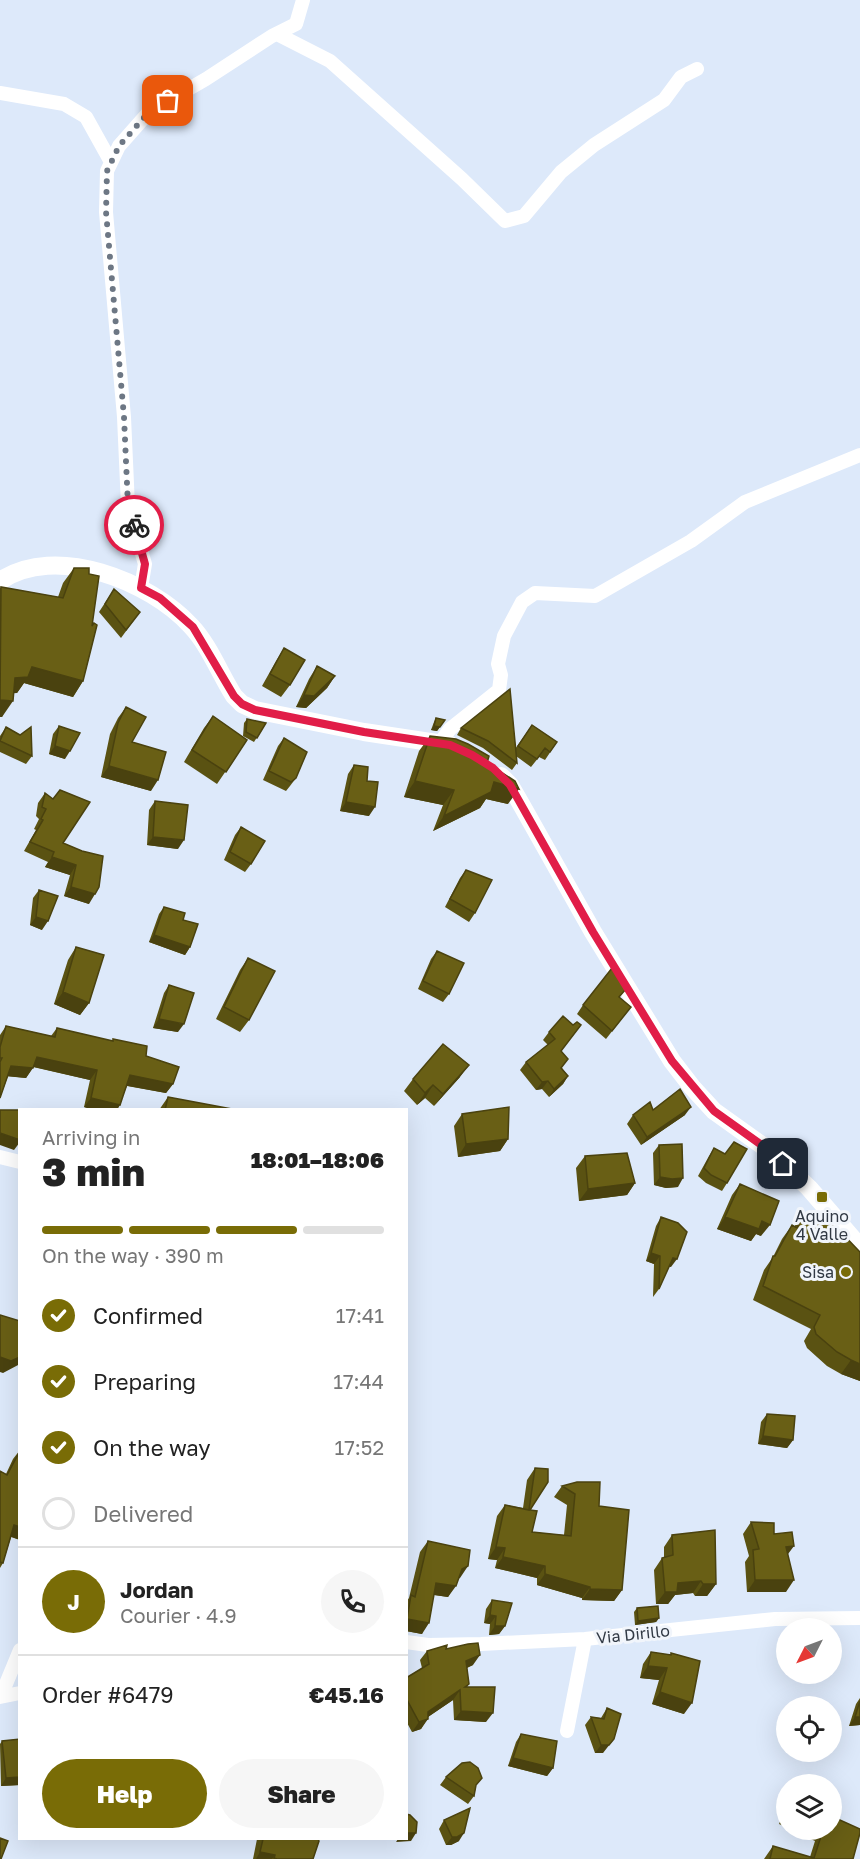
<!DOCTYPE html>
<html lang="en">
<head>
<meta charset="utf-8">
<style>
  body { margin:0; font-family:"Golos Text",sans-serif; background:#f6f6f6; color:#222; height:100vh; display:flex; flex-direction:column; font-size:22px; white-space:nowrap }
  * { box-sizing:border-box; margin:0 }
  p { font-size:20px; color:#767676 }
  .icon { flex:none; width:33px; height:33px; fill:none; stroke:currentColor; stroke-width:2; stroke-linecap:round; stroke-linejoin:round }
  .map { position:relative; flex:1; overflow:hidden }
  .details { position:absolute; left:18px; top:1108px; width:390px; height:732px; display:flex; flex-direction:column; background:#fff; border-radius:0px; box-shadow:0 6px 24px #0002 }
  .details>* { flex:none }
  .needle { width:39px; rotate:228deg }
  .buttons { position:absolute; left:776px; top:1618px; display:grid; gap:12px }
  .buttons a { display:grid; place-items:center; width:66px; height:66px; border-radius:50%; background:#fff; box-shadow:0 6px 24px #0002; font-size:30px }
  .pin { position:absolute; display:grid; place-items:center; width:51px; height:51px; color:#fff; margin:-26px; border-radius:12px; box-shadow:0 3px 9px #0006 }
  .courier { position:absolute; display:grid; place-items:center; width:60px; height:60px; margin:-30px; border:4px solid #e11d48; border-radius:50%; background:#fff; color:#222; box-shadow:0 2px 8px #0007 }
  .head em { font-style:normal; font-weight:800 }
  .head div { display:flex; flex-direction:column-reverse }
  .head { display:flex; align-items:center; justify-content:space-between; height:102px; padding:0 24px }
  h1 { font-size:39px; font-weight:800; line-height:45px }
  .bar { display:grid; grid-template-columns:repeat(4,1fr); gap:9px 6px; align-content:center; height:72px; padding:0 24px }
  .bar i { height:8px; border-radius:4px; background:#e0e0e0 }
  .bar .on { background:#796c06 }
  .bar p { grid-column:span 4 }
  .line { display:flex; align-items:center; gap:15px; padding:0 24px; border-top:2px solid #e0e0e0 }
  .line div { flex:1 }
  .round { display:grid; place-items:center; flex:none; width:63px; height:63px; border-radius:32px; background:#f6f6f6 }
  ol { padding:0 24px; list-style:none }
  li { display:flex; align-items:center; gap:18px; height:66px }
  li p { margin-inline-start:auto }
  li .icon { padding:6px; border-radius:50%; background:#796c06; color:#fff; stroke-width:4 }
  li:last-child { color:#767676 }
  li i { width:33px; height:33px; border:3px solid #e0e0e0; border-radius:50% }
  .action { display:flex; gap:12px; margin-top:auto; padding:12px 24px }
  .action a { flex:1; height:69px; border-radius:36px; background:#796c06; color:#fff; font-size:24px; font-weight:800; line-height:69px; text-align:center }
  .action a+a { background:#f6f6f6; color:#222 }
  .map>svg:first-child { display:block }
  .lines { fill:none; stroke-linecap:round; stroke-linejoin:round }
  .minor { stroke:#fff; stroke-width:14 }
  .tertiary { stroke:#fff; stroke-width:18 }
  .wall { fill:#5a5212 }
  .shaded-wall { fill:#4a420f }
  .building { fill:#695f15; stroke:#4a420f; stroke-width:1.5 }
  .done { stroke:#6d7784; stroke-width:6; stroke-dasharray:0 10.8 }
  .route { stroke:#e11d48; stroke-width:8 }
  .poi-dot { fill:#796c06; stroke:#f1f5fb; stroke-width:2 }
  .labels { text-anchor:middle; stroke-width:6; stroke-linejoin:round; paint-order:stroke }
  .poi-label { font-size:16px; fill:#313944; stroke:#f1f5fb }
  .street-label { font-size:16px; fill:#313944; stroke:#f1f5fb }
</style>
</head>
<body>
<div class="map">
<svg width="860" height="1859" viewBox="0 0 860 1859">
  <rect width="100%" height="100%" fill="#dde9fa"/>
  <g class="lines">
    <!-- minor -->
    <path class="minor" d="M277 34 330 61 462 179 505 221 524 216 561 172 594 145 664 100 681 77 697 69
      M0 93 64 104 86 117 111 162
      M141 588 145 564 128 506 124 417 106 212 107 171 119 146 149 112 206 79 272 36 296 24 303 0
      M439 744 450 729 499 690 501 675 498 664 504 636 522 602 535 593 595 596 691 541 745 502 860 455
      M0 1157 20 1162
      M406 1642 428 1645 481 1644 585 1639 775 1619 860 1618
      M1 1696 20 1650
      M0 1697 20 1693
      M567 1731 585 1639"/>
    <!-- tertiary -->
    <path class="tertiary" d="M0 581C55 543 150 581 191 626 209 645 220 674 234 696L242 704 255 710 364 732 450 745
      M501 776 510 785 521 804 593 932 672 1061 692 1087 714 1111 770 1151 809 1188 860 1247"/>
  </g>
  <!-- wall -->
  <path class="wall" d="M74 568 83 681 73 697 24 683 17 693H13L2 717H0V588L1 587 58 597 63 583Z
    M114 589 140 612 121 638 99 612Z
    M284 648 290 685 281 697 262 686 276 661Z
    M317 666 335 676 327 688 306 708 296 707 309 679Z
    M126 707 132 742 151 791 101 777 110 734 118 718Z
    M213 716 247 740 217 784 184 762 204 728Z
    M436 718 445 720 437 731 431 730 434 722Z
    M247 719 266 723 254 742 243 736 244 723Z
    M532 725 557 742 545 760 539 757 531 767 516 756 517 763 512 770 483 748 457 735 461 728 515 749Z
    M59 726 65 759 49 754 53 734Z
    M6 727 20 735 32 756 26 764 0 752V736Z
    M430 736 487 763 508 804 486 799 480 808 433 831 443 805 404 797 419 751Z
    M284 738 296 778 290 786 286 791 263 780 278 746Z
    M354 765 367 781 369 816 340 811 348 774Z
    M45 793 63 843 82 851 89 904 64 896 70 875 45 867 48 862 24 851 36 830 34 829 39 819 36 816 38 803Z
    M155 801 178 849 147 845 149 810Z
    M241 827 251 864 245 872 224 860 235 835Z
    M466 870 475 913 469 922 445 907 460 878Z
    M39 890 42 930 30 925 33 898Z
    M164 907 183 920 190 947 185 955 149 942 159 914Z
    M76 947 89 1003 80 1015 54 1004 68 960Z
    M437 951 449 994 443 1002 418 989 431 959Z
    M248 958 249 1020 240 1032 216 1019 240 970Z
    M169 985 178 1032 153 1028 164 993Z
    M583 1005 631 1007 606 1039 577 1014Z
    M573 1025H581L561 1051 562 1068 568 1076 563 1084 549 1097 542 1089 536 1090 520 1070 526 1062 548 1045 543 1040 549 1032Z
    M6 1026 51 1036 57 1028 146 1056 173 1084 166 1093 127 1086 117 1110H94L84 1107 90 1080 33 1067 26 1078 8 1076 0 1098V1035Z
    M460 1077 434 1106 425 1098 417 1105 404 1091 413 1079Z
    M168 1097 231 1110H159Z
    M653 1110 685 1115 641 1145 627 1124 633 1115Z
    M462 1114 508 1139 500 1151 458 1157 454 1126Z
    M659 1145 678 1187 666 1188 654 1185 653 1153Z
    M714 1148 725 1154 727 1183 722 1191 706 1183 698 1176 709 1156Z
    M585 1156 635 1183 627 1195 579 1201 576 1168Z
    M740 1184 761 1236 756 1234 751 1241 717 1229 732 1195Z
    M804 1213 860 1252V1381L841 1374 827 1366 807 1348 804 1341 811 1329 753 1300 764 1270 773 1257 782 1239 792 1225 794 1227Z
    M661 1217 671 1267 669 1266 659 1289 653 1297 654 1264 646 1261 656 1226Z
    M767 1414 793 1440 787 1448 758 1444 761 1422Z
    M20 1450V1540L11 1537 3 1563 0 1568V1471L6 1474 13 1459Z
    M535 1468 530 1510 532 1532 564 1535 567 1505 554 1497 562 1486 599 1506 622 1590 614 1601 582 1600V1598L537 1585V1578L495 1568 497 1560 488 1559 497 1516 505 1505 523 1508 527 1480Z
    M751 1522 774 1534 788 1554 786 1592H747L745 1562 749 1556 743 1534Z
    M672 1535 716 1584 707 1596H695L693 1593 675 1595 668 1604H656L654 1570 662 1558 664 1557V1547Z
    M428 1541 460 1578H459L448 1597 434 1595 422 1634 406 1631V1602L409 1598 420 1552Z
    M492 1600 505 1626 499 1634 489 1635 490 1624 484 1623 486 1609Z
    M637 1608 659 1618 656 1622 635 1625 634 1612Z
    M446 1649 473 1665 467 1668 469 1684 467 1687 486 1722 454 1720 453 1700 428 1717 421 1729 412 1732 406 1721V1678L422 1668 420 1660 427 1651Z
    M651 1652 670 1655 684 1714 652 1704 659 1680 640 1678 643 1664Z
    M860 1698V1725L849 1726 856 1704Z
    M607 1708 603 1753H595L585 1725 591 1717 601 1718Z
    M521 1734 553 1768 547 1776 508 1766 516 1742Z
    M2 1741 20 1785 1 1786 0 1744Z
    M446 1777 476 1787 474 1796 468 1804 440 1785Z
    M785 1810H786V1827L779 1824Z
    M444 1820 459 1841 451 1845H446L439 1829Z
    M792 1830H831L853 1859H764L773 1846 810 1857 815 1841Z
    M257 1839H318L313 1859H253Z"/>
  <!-- shaded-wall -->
  <path class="shaded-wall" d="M32 667 83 681 73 697 24 683 17 693 4 694 15 678Z
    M335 676 327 688 306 708 296 707 304 695Z
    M0 700 13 701 2 717H0Z
    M434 726 440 727 437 731 431 730Z
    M55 746 70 751 65 759 49 754Z
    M109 766 158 780 151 791 101 777Z
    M415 781 454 790 443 805 404 797Z
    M494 782 519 789 508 804 486 799 480 808 433 831 444 816Z
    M346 802 375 807 369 816 340 811Z
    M153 837 184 840 178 849 147 845Z
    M52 857 76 865 70 875 45 867Z
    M71 887 95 894 89 904 64 896Z
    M36 917 48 921 42 930 30 925Z
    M154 935 190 947 185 955 149 942Z
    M63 992 89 1003 80 1015 54 1004Z
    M159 1019 184 1024 178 1032 153 1028Z
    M37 1057 97 1070 90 1080 30 1066Z
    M469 1065 460 1077 434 1106 443 1094Z
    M11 1066 33 1068 26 1078 4 1076Z
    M130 1075 173 1084 166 1093 123 1085Z
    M568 1076 563 1084 549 1097 554 1089Z
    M548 1081 542 1089 536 1090 542 1082Z
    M433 1085 425 1098 417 1105 425 1093Z
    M91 1098 120 1105 117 1110H94L84 1107Z
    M691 1107 685 1115 641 1145 647 1137Z
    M0 1133 20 1140V1142L14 1150 0 1145Z
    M508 1139 500 1151 458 1157 466 1144Z
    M660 1177 683 1178 678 1187 666 1188 654 1185Z
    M635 1183 627 1195 579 1201 588 1189Z
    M725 1217 762 1221 770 1225 761 1236 756 1234 751 1241 717 1229Z
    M651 1253 660 1256 654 1264 646 1261Z
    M673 1258 677 1259 671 1267 667 1266Z
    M0 1357H20V1364L3 1373 0 1372Z
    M851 1360 860 1364V1381L841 1374Z
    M763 1436 793 1440 787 1448 758 1444Z
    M14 1525 20 1527V1540L7 1535Z
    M794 1546 785 1558 786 1547Z
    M496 1547 505 1548 497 1560 488 1559Z
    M503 1557 545 1566 537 1578 495 1568Z
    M468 1566 460 1578 454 1580 462 1569Z
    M545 1574 590 1587 582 1598 537 1585Z
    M755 1580H794L786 1592H747Z
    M701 1581 693 1593 675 1595 668 1604H656L665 1592 678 1583Z
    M436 1583 456 1586 448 1597 428 1594Z
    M703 1584H716L707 1596H695Z
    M590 1589 622 1590 614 1601 582 1600Z
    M490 1615 496 1616 490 1624 484 1623Z
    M659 1618 656 1622 635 1625 638 1621Z
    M407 1619 429 1623 422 1634 406 1631Z
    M495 1626H505L499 1634 489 1635Z
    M480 1655 473 1665 459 1671 466 1661Z
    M648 1666 667 1668 659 1680 640 1678Z
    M460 1690 453 1700 422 1721 428 1719 421 1729 412 1732 419 1722 428 1712Z
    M660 1692 692 1703 684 1714 652 1704Z
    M461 1711 493 1713 486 1722 454 1720Z
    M855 1717H860V1725L849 1726Z
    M614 1739 603 1753H595L601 1745Z
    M513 1758 553 1768 547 1776 508 1766Z
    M20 1777V1785L1 1786 6 1778Z
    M406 1833H416L411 1841 396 1842 398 1839H406Z
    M464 1833 459 1841 451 1845H446L452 1837Z
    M260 1852 275 1855 272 1859H256Z"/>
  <!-- building -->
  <path class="building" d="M74 568H89V574L99 576 92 626 94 623 97 625 83 681 32 667 28 677 15 678 13 701 0 700 1 587 63 598Z
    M114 589 140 612 126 630 105 604Z
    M284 648 305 660 290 685 270 674Z
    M317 666 335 676 314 696 304 695Z
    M510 689 517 763 488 741 461 728Z
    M126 707 146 717 132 742 166 752 158 780 109 766 118 723Z
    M213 716 247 740 226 772 192 750Z
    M436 718 445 720 440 727 434 726Z
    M247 719 266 723 257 738 246 732Z
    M532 725 557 742 550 752 545 748 537 759 518 746Z
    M59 726 80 733 70 751 55 746Z
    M6 727 20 735 31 727 32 756 0 741Z
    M430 736 456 739 468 744 489 756 487 763 515 781 519 789 494 782 491 792 444 816 454 790 415 781Z
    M284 738 307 752 296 778 291 782 269 771Z
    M354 765 368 767 367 781 378 782 375 807 346 802Z
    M60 790 90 802 63 843 82 851 103 856 99 887 95 894 71 887 76 865 52 857 54 852 30 842 43 820 41 819 46 809 42 807 45 793 53 799Z
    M155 801 188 805 184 840 153 837Z
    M241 827 265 841 251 864 230 852Z
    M466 870 492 880 475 913 450 899Z
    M39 890 58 896 48 921 36 917Z
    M164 907 185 913 183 920 198 924 190 947 154 935Z
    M76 947 104 955 89 1003 63 992Z
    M437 951 464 963 449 994 423 981Z
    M248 958 275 971 249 1020 224 1007Z
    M612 968 626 989 619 997 631 1007 612 1031 583 1005Z
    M169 985 194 993 184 1024 159 1019Z
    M563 1016 573 1025 577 1022 581 1025 561 1051 568 1059 561 1068 568 1076 554 1089 548 1081 542 1082 526 1062 555 1039 549 1032Z
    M6 1026 55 1037 57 1028 113 1041V1039L147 1046 146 1056 179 1067 173 1084 130 1075 120 1105 91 1098 97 1070 37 1057 33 1068 11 1066 0 1098V1062L2 1058H0V1047Z
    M443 1044 469 1065 443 1094 433 1085 425 1093 413 1079Z
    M680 1089 691 1107 647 1137 633 1115 650 1102 653 1110Z
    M168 1097 232 1109 231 1110H165Z
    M509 1107 508 1139 466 1144 462 1114Z
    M0 1110H23H20V1140L0 1133Z
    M734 1142 747 1149 727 1183 711 1175 704 1168 714 1148 725 1154Z
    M682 1144 683 1178 672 1179 660 1177 659 1145Z
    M627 1153 635 1183 588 1189 585 1156Z
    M740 1184 779 1201 770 1225 762 1221 759 1229 725 1217Z
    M804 1213 819 1221 837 1228 860 1252V1364L851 1360 837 1352 816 1334 814 1327 820 1315 763 1286 773 1256H775L792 1225 797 1228Z
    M661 1217 678 1223 687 1232 677 1259 673 1258 659 1289 660 1256 651 1253Z
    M0 1315 20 1321V1357L11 1361 0 1357Z
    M767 1414 795 1416 793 1440 763 1436Z
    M20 1451V1527L14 1525 3 1563 0 1562V1471L7 1475Z
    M535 1468 548 1469V1482L530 1510 537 1511 532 1532 571 1536 575 1494 562 1486 577 1482H600L599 1506 629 1510 622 1590 590 1589V1587L545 1574V1566L503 1557 505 1548 496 1547 505 1505 529 1510Z
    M751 1522 774 1523V1534L792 1532 794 1546 786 1547 794 1580H755L753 1550 759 1549Z
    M715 1530 716 1584H703L701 1581 678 1583 677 1592H665L662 1558 673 1555 672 1535Z
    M428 1541 470 1550 468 1566 462 1569 456 1586 436 1583 429 1623 407 1619 411 1595 415 1597Z
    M492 1600 512 1603 505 1626H495L496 1616 490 1615Z
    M658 1606 659 1618 638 1621 637 1608Z
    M478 1643 480 1655 466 1661 469 1684 465 1687H495L493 1713 461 1711 460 1690 428 1712V1719L419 1722 406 1698V1678L429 1664 427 1651 447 1645 446 1649 468 1644Z
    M651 1652 671 1655V1653L700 1661 692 1703 660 1692 667 1668 648 1666Z
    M860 1701V1717H855Z
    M607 1708 621 1714 614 1739 609 1745H601L591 1717 604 1719Z
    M521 1734 557 1741 553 1768 513 1758Z
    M20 1739V1777L6 1778 2 1741Z
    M470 1762 478 1768 482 1778 476 1785 474 1796 446 1777 462 1763Z
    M470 1808 464 1833 457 1837H452L444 1820Z
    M406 1814 410 1815 417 1822 416 1833H406Z
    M831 1816 860 1829V1833L853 1859H770L773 1846 814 1858 823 1830H831Z
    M0 1838 8 1841 1 1859H0Z
    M263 1839H318L319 1841 313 1859H277L274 1858 275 1855 260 1852Z"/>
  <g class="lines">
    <!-- done -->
    <path class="done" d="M134 525 128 506 124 417 106 212 107 171 119 146 149 112 168 101"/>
    <!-- route -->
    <path class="route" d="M134 525 145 564 141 588 160 598 193 627 234 696 242 704 255 710 364 732 450 745 472 755 493 768 510 785 593 932 672 1061 714 1111 770 1151 783 1164"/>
  </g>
  <!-- markers -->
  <g class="poi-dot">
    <rect x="816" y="1191" width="12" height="12" rx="3"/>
    <circle cx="846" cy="1272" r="6"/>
  </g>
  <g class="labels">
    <!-- poi labels -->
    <g class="poi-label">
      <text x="822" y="1222">Aquino<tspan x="822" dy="18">4 Valle</tspan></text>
      <text x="834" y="1278" text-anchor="end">Sisa</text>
    </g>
    <!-- street labels -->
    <g class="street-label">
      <text transform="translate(633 1634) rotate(-6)" y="6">Via Dirillo</text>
    </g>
  </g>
</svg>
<div class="buttons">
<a><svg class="needle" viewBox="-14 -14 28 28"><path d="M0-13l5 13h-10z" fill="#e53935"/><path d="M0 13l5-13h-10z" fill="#767676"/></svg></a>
<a><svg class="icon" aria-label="locate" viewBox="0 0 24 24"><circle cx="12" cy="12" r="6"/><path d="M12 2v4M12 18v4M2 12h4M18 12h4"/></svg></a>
<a><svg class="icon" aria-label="layers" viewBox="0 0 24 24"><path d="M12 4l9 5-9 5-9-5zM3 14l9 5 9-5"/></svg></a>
</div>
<div class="pin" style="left:168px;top:101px;background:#ea580c"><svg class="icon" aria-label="bag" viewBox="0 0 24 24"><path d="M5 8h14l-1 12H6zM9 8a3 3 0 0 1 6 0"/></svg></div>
<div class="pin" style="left:783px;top:1164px;background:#1f2937"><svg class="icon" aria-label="home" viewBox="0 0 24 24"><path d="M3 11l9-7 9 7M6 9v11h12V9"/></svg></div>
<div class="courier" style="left:134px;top:525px"><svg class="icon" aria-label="bike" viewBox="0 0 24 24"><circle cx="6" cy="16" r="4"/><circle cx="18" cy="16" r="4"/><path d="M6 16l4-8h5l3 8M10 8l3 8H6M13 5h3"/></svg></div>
<section class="details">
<div class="head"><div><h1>3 min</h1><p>Arriving in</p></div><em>18:01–18:06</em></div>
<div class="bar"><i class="on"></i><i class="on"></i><i class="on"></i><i></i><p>On the way · 390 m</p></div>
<ol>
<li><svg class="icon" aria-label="check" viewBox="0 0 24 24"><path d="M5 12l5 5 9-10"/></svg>Confirmed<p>17:41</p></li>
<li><svg class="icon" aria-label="check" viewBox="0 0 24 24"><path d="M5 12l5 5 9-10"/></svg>Preparing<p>17:44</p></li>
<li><svg class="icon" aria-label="check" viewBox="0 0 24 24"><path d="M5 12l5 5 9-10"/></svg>On the way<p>17:52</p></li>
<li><i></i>Delivered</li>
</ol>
<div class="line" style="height:108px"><b class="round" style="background:#796c06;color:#fff">J</b><div><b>Jordan</b><p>Courier · 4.9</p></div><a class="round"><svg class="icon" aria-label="phone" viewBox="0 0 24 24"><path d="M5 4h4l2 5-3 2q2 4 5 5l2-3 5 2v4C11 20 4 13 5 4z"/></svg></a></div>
<div class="line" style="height:78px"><div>Order #6479</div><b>€45.16</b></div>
<div class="action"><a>Help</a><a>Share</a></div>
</section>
</div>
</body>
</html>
